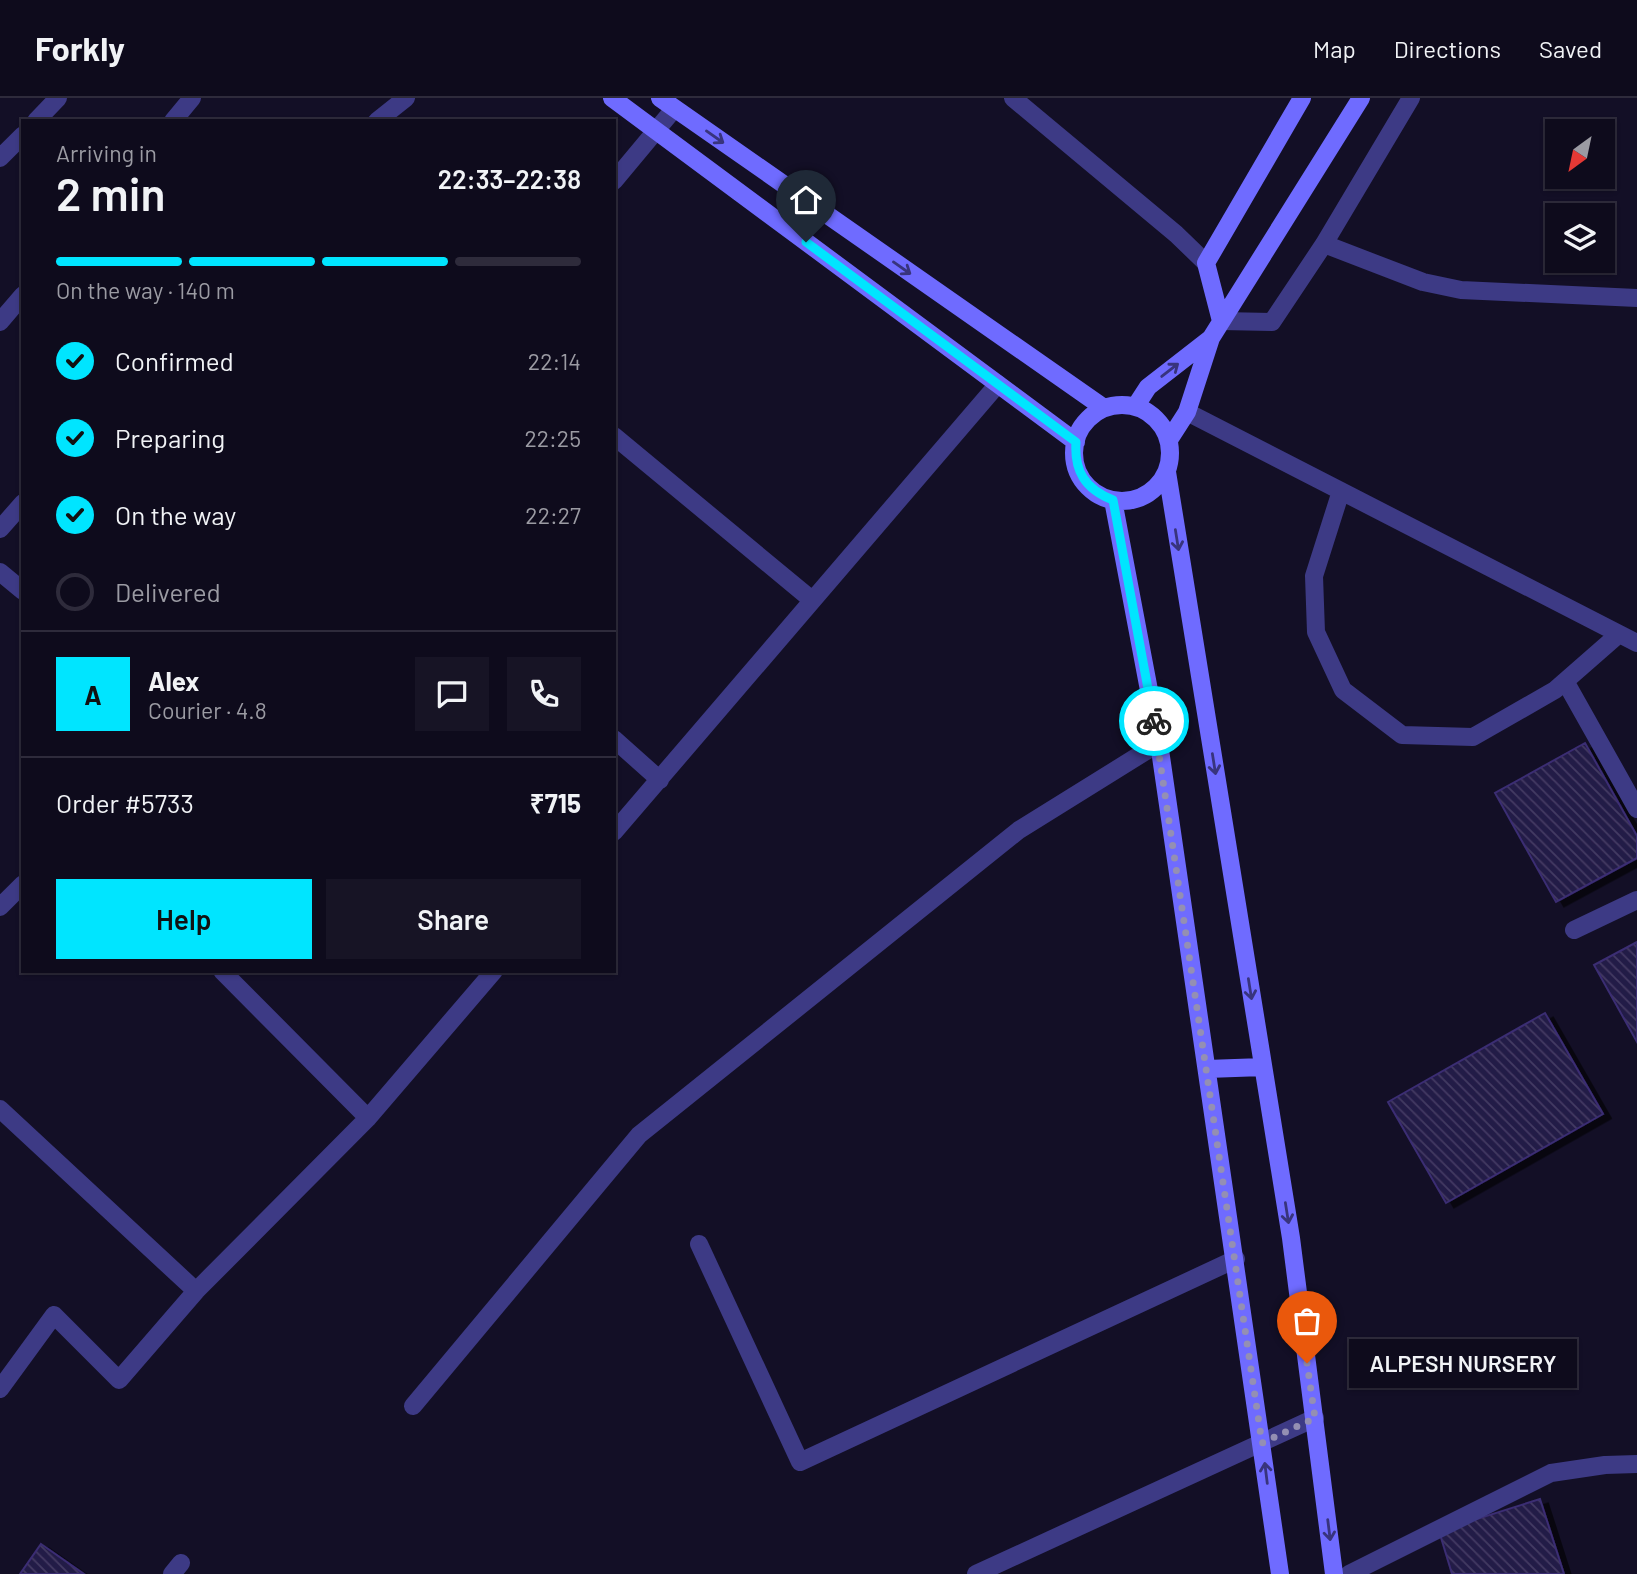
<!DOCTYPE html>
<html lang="en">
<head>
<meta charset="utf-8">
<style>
  body { margin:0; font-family:Barlow,sans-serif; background:#171425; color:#f1f3f6; height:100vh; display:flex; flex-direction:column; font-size:26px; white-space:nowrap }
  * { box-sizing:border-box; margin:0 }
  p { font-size:23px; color:#9b9ba3 }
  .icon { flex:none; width:38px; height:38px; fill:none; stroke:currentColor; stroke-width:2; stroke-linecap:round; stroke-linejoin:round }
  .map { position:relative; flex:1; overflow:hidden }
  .panel { position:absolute; left:21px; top:21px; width:595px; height:854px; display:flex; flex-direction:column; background:#0e0b1c; border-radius:0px; box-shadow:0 2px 5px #0004,0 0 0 2px #2e2b3b }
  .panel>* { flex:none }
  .needle { width:46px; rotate:213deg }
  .tools { position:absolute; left:1545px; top:21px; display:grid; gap:14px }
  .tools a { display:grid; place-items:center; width:70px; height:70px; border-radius:0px; background:#0e0b1c; box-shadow:0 2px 5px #0004,0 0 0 2px #2e2b3b; font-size:35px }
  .pin { position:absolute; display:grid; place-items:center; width:60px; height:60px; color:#fff; margin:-72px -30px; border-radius:50% 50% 50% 0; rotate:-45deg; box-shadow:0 0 7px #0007 }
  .pin .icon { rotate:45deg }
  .courier { position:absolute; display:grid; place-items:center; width:70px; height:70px; margin:-35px; border:5px solid #00e5ff; border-radius:50%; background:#fff; color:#222; box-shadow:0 2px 9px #0007 }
  .bubble { position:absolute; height:49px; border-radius:0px; background:#0e0b1c; box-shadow:0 2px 5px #0004,0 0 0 2px #2e2b3b; font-size:23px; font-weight:600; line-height:49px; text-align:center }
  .head em { font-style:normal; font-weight:600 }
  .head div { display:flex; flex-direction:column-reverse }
  .head { display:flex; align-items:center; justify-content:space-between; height:119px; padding:0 35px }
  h1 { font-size:46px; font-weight:600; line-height:52px }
  .bar { display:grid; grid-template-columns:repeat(4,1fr); gap:10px 7px; align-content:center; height:84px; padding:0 35px }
  .bar i { height:9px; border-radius:5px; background:#2e2b3b }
  .bar .current { background:#00e5ff }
  .bar p { grid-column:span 4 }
  .line { display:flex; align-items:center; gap:18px; padding:0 35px; border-top:2px solid #2e2b3b }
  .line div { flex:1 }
  .round { display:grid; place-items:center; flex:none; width:74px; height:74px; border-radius:0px; background:#171425 }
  ol { padding:0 35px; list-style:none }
  li { display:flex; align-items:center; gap:21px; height:77px }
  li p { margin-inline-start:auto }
  li .icon { padding:7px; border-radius:50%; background:#00e5ff; color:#111; stroke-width:4 }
  li:last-child { color:#9b9ba3 }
  li i { width:38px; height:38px; border:4px solid #2e2b3b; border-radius:50% }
  .button { display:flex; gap:14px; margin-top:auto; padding:14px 35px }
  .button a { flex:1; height:80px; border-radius:0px; background:#00e5ff; color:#111; font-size:28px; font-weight:600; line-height:80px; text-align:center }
  .button a+a { background:#171425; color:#f1f3f6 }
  header { display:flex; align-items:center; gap:42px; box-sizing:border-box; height:98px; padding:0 35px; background:#0e0b1c; border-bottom:2px solid #2e2b3b }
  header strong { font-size:33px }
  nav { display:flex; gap:38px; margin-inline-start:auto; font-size:24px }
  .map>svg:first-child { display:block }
  .building { fill:url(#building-back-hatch); stroke:#3b2d73; stroke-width:2; filter:url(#shadow) }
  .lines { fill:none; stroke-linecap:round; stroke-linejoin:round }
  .street { stroke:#3d3a85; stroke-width:18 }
  .secondary { stroke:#6f6bff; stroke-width:18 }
  .oneway { stroke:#38347d }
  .done { stroke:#948fb3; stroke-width:7; stroke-dasharray:0 12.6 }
  .route { stroke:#00e5ff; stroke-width:9 }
</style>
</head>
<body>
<header>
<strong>Forkly</strong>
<nav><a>Map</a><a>Directions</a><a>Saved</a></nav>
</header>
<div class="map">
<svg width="1637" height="1476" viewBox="0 0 1637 1476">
  <defs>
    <pattern id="building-back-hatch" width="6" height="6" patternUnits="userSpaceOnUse" patternTransform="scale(1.75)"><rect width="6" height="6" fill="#241b47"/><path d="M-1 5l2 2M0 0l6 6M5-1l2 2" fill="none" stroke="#433b63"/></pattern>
    <filter id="shadow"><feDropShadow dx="8" dy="4.5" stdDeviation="0" flood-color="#0009"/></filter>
  </defs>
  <rect width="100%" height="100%" fill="#130f26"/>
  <!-- building -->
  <path class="building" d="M1585 645 1637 738V760L1556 804 1495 695Z
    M1637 844V944L1594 867Z
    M1545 915 1603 1016 1446 1105 1388 1004Z
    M1540 1401 1564 1476H1452L1439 1433Z
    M41 1446 84 1476H20Z"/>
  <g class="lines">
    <!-- street -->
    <path class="street" d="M1013 0 1176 136 1206 165
      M36 23 58 0
      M173 23 192 0
      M377 23 406 0
      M0 60 23 37
      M614 83 674 11
      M1324 146 1423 184 1461 192 1637 200
      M1221 223 1272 224 1324 146 1411 0
      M0 224 23 197
      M1187 314 1637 545
      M614 338 812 502
      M1341 393 1314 478 1316 534 1343 592 1402 637 1473 639 1555 592 1619 536
      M0 431 23 405
      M0 474 23 493
      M1565 583 1637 711
      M614 641 660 682
      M614 734 998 286
      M0 809 23 786
      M1574 832 1637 802
      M222 873 368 1020
      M0 1011 196 1193
      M699 1146 800 1364 1236 1161
      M0 1291 54 1217 119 1282 196 1193 368 1020 494 873
      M413 1308 639 1037 1019 732 1159 645
      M172 1476 181 1465
      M976 1476 1315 1320
      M1349 1476 1551 1375 1605 1367 1637 1366"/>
    <!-- secondary -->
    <path class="secondary" d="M612 0 1076 344
      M660 0 1104 310
      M1221 223 1206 165 1302 0
      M1074 355a48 48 0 1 1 96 0a48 48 0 1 1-96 0Z
      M1135 309 1148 289 1211 240
      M1169 342 1187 314 1211 240 1361 0
      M1167 374 1291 1140 1334 1476
      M1113 402 1159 645 1280 1476
      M1207 971 1263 969"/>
  </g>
  <!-- one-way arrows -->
  <defs><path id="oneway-shaft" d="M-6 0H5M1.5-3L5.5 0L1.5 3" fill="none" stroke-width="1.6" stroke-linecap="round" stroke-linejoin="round" transform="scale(1.75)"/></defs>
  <g class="oneway">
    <use href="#oneway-shaft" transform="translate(715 39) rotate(35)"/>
    <use href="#oneway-shaft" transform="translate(902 170) rotate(35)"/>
    <use href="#oneway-shaft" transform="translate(1170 272) rotate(-38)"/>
    <use href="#oneway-shaft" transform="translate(1177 442) rotate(81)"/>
    <use href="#oneway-shaft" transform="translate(1214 666) rotate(81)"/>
    <use href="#oneway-shaft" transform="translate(1250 891) rotate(81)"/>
    <use href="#oneway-shaft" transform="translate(1287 1115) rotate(81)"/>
    <use href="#oneway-shaft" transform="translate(1266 1375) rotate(-97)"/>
    <use href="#oneway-shaft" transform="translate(1329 1432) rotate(83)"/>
  </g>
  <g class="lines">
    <!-- done -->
    <path class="done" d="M1154 623 1262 1345 1315 1320 1307 1265"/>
    <!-- route -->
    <path class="route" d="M806 144 1076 344C1074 373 1085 391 1113 402L1154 623"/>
  </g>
</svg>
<div class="tools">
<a><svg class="needle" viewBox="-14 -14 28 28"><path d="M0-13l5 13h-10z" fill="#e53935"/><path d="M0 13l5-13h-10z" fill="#9b9ba3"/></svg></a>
<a><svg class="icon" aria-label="layers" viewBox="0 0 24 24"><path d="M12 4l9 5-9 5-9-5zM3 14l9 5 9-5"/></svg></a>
</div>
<div class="pin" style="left:1307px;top:1265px;background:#ea580c"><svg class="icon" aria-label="bag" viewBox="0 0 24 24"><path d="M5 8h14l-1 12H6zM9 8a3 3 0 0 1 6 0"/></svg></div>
<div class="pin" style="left:806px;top:144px;background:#1f2937"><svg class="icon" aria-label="home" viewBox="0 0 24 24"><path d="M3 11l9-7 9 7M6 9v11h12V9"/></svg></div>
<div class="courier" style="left:1154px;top:623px"><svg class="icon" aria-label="bike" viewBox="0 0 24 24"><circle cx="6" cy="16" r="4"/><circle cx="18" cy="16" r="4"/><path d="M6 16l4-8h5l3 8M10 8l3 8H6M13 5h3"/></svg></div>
<div class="bubble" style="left:1349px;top:1241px;width:228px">ALPESH NURSERY</div>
<section class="panel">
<div class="head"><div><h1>2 min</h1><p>Arriving in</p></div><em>22:33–22:38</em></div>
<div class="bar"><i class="current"></i><i class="current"></i><i class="current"></i><i></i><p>On the way · 140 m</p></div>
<ol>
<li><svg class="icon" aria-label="check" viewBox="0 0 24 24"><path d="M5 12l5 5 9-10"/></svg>Confirmed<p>22:14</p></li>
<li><svg class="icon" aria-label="check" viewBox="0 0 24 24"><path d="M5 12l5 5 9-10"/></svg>Preparing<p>22:25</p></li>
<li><svg class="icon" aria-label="check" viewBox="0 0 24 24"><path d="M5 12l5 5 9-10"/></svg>On the way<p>22:27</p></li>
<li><i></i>Delivered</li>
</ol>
<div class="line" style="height:126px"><b class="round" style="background:#00e5ff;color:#111">A</b><div><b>Alex</b><p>Courier · 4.8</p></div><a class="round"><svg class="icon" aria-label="chat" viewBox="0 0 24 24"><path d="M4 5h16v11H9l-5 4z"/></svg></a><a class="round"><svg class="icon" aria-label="phone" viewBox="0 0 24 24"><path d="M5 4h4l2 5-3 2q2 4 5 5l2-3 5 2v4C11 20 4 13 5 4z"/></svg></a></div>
<div class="line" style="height:91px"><div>Order #5733</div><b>₹715</b></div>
<div class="button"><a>Help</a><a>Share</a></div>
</section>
</div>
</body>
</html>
